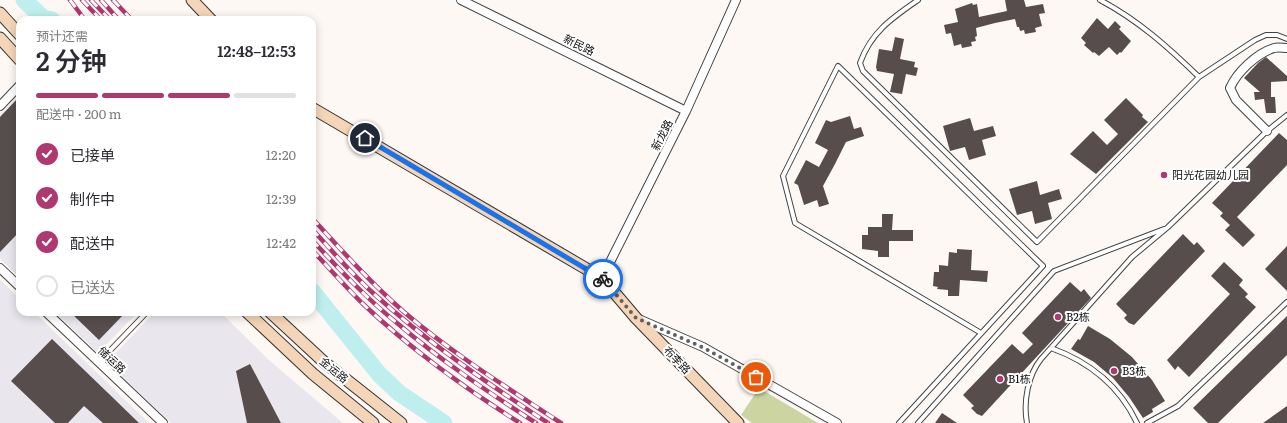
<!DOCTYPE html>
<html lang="zh">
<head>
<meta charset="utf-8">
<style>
  body { margin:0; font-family:Literata,"Noto Sans SC",serif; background:#f7f7f7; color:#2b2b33; height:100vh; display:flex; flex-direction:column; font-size:15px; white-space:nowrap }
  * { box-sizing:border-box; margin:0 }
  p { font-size:13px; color:#7c7c81 }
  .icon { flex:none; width:22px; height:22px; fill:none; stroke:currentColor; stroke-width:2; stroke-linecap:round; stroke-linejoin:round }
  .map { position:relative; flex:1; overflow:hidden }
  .drawer { position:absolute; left:16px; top:16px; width:300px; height:300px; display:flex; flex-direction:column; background:#fff; border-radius:12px; box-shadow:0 2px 10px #0003 }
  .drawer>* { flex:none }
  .pin { position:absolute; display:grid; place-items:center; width:34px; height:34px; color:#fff; margin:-17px; border:2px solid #fff; border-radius:50%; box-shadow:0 1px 4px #0007 }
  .courier { position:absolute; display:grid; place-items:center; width:40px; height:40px; margin:-20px; border:3px solid #1a73e8; border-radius:50%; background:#fff; color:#222; box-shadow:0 1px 5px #0007 }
  .overview em { font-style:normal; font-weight:600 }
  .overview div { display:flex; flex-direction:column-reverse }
  .overview { display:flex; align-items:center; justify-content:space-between; height:68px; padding:0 20px }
  h1 { font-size:26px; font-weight:600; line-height:30px }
  .bar { display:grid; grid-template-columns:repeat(4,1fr); gap:6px 4px; align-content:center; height:48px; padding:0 20px }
  .bar i { height:5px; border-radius:3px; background:#e1e1e2 }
  .bar .current { background:#af386e }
  .bar p { grid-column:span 4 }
  ol { padding:0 20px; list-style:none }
  li { display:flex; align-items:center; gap:12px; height:44px }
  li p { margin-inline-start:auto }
  li .icon { padding:4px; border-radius:50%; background:#af386e; color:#fff; stroke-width:4 }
  li:last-child { color:#7c7c81 }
  li i { width:22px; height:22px; border:2px solid #e1e1e2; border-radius:50% }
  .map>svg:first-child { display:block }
  .industrial { fill:#e9e6ed }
  .forest { fill:#ccd4a2 }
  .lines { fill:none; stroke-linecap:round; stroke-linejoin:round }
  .river { stroke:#beefee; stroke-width:17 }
  .building { fill:#574d4d }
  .service-casing { stroke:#434343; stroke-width:6 }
  .minor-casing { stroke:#434343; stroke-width:10 }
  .secondary-casing { stroke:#323232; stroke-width:13 }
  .service { stroke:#fff; stroke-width:4 }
  .minor { stroke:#fff; stroke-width:8 }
  .secondary { stroke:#f5d5b7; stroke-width:11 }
  .rail-casing { stroke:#af386e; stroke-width:4.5 }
  .rail { stroke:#fff; stroke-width:3; stroke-dasharray:9; stroke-linecap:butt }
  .done { stroke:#636160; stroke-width:4; stroke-dasharray:0 7.2 }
  .route { stroke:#1a73e8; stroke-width:5 }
  .poi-dot { fill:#af386e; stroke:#fff; stroke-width:1.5 }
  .labels { text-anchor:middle; stroke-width:4; stroke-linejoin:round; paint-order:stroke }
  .street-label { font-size:11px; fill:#101010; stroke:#fff }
  .poi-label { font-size:11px; fill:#101010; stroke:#fff; text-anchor:start }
</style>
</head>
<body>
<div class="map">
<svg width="1287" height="423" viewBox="0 0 1287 423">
  <rect width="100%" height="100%" fill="#fef8f4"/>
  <!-- industrial -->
  <path class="industrial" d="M20 94V278L0 259V115Z
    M0 280 20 299V312H34L149 423H0Z
    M55 312H138L98 353Z
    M155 312H220L270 361 343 423H171L107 362Z"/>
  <!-- forest -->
  <path class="forest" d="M759 388 818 423H752L741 415Z"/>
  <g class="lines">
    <!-- river -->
    <path class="river" d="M24 0 43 18 52 20
      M312 291 379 374 399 393 444 423"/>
  </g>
  <!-- building -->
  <path class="building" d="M1005 0H1024L1026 7 1043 4 1045 13 1039 14 1042 26 1035 28 1036 32 1025 34 1024 30 1020 31 1019 27H1017L1015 19 995 23 976 28 977 36 975 37 976 41 971 42 972 46 962 48 961 44 954 46 951 33 946 34 944 25 958 22 955 9 972 3 973 5 977 4 979 17 1007 11Z
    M1097 18 1108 29 1115 21 1121 27 1119 29 1131 41 1121 53 1120 52 1117 55 1109 47 1099 56 1094 52 1093 53 1084 45 1086 43 1081 38Z
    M895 37 904 39 900 59 915 62 914 67 918 68 916 76 906 74 902 94 890 92 894 74 877 71 876 67 879 49 892 51Z
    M1266 57 1287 76V81L1271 82V97H1275L1276 113H1266L1264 99 1255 100 1254 92H1260L1244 78 1258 63Z
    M20 96V231L0 252V117Z
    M1126 98 1143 115 1142 117 1148 122 1096 174 1070 154 1093 131 1107 145 1118 134 1104 120Z
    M850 116 854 129 861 127 864 136 846 142 835 164 823 186 829 204 819 207 817 200 804 205 798 185 794 183 806 160 819 167 828 150 815 143 826 120 831 122Z
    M970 118 974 131 993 126 996 136 982 140 986 155 969 160 965 147 950 151 943 126Z
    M1279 133 1287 140V165L1237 217 1255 235 1243 247 1225 230 1230 225 1220 216 1223 213 1212 203Z
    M1037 181 1040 195 1059 189 1062 199 1048 203 1052 219 1035 224 1032 211 1017 215 1009 189Z
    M882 214H893L892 230H913V241H889V257H878V251L862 249V235H868V227H882Z
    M1183 234 1194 245 1197 242 1205 251 1134 325 1129 323 1124 318 1127 315 1116 304Z
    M1287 246V291L1265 269Z
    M957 249 972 250 971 270 988 271 987 282 960 280 959 296H948V290L937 289 938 287 933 286 934 272H939V265L948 266 949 252 957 253Z
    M1224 262 1243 280 1239 285 1248 294 1245 297 1256 307 1189 377 1178 366 1175 370 1167 360 1230 294 1211 276Z
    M1070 282 1081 292 1084 289 1091 298 982 416 977 414 971 408 974 406 963 395 1012 344 1023 354 1033 344 1022 333Z
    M70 312H126L99 340Z
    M1287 316V355L1218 423H1208L1193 408Z
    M1088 326 1110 339 1132 357 1152 380 1165 401 1152 409 1153 412 1143 418 1129 397 1113 378 1094 362 1071 349 1078 339 1080 340Z
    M52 339 107 392 139 423H103L84 406 68 423H55L11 381Z
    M250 364 281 423H247L236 371Z
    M1287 406V423H1263Z
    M942 413 957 423H935Z"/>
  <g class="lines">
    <!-- service casing -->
    <g class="service-casing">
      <path id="service" d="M918 0C892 18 871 32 860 63L863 71 1037 242 1199 77 1255 40 1266 35H1277L1287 39
        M1100 0C1138 20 1168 47 1199 77
        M1051 348C1090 362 1119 385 1137 423
        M99 362 147 312
        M899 423 1043 266 838 66 783 176 795 223 981 333
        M918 423 1054 271 1164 229
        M1027 423C1023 402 1028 375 1041 359L1132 257 1168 227 1267 131 1287 115
        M1147 423 1178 406 1287 302"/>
    </g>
    <!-- minor casing -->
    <g class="minor-casing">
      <path id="minor" d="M461 0 686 111
        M0 106 20 85
        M1267 131 1236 100 1230 88C1237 72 1257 53 1274 48 1278 47 1283 48 1287 48
        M0 268 20 287
        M602 278 686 111 736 0
        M46 312 163 423
        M641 320 703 347 837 423"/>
    </g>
    <!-- secondary casing -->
    <g class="secondary-casing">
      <path id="secondary" d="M192 0 211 20
        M0 13 20 35
        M0 38 20 60
        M312 108 602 278 636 318 738 423
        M247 312 313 374 373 423
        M270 312 324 362 401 423"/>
    </g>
    <!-- service -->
    <use href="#service" class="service"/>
    <!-- minor -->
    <use href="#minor" class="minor"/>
    <!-- secondary -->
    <use href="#secondary" class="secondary"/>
    <!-- rail casing -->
    <g class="rail-casing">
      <path id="rail" d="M70 0 85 20
        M82 0 101 20
        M91 0 110 20
        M101 0 119 20
        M113 0 132 20
        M312 218C342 251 371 283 404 312 453 354 508 388 561 423
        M312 229C332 251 351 273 373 293 427 342 487 383 548 423
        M312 240C339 269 366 298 397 323 440 360 488 392 536 423
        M312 250C329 268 345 286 362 303 407 346 467 390 520 423"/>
    </g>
    <!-- rail -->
    <use href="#rail" class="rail"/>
  </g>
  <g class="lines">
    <!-- done -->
    <path class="done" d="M603 279 636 318 702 347 756 377"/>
    <!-- route -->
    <path class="route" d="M365 138 603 279"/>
  </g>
  <!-- markers -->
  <g class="poi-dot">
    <circle cx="1164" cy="175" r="4"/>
    <circle cx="1058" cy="317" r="4"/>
    <circle cx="1114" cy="371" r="4"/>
    <circle cx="1000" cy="379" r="4"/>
  </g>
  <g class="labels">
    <!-- street labels -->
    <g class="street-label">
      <text transform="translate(579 45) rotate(26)" y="4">新民路</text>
      <text transform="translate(662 135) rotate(-63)" y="4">新龙路</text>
      <text transform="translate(112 360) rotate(44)" y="4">储运路</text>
      <text transform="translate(677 360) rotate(46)" y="4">布李路</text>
      <text transform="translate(334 370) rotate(40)" y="4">金运路</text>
    </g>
    <!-- poi labels -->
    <g class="poi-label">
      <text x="1172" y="179">阳光花园幼儿园</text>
      <text x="1066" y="321">B2栋</text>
      <text x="1122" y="375">B3栋</text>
      <text x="1008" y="383">B1栋</text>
    </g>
  </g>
</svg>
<div class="pin" style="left:756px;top:377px;background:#ea580c"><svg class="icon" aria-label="bag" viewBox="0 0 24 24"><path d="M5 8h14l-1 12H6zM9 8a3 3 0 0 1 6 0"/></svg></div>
<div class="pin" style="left:365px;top:138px;background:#1f2937"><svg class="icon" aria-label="home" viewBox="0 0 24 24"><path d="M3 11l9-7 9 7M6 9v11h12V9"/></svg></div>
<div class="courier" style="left:603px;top:279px"><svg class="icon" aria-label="bike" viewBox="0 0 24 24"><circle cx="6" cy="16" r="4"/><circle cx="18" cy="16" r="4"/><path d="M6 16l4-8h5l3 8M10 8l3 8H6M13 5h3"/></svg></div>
<section class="drawer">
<div class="overview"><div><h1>2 分钟</h1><p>预计还需</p></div><em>12:48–12:53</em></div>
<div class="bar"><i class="current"></i><i class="current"></i><i class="current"></i><i></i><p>配送中 · 200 m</p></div>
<ol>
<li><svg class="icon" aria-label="check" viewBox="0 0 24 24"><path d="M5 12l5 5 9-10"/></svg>已接单<p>12:20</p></li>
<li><svg class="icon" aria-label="check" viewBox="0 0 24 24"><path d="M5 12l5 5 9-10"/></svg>制作中<p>12:39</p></li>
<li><svg class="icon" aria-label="check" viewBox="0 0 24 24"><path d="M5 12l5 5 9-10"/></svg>配送中<p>12:42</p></li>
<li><i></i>已送达</li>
</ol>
</section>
</div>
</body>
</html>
